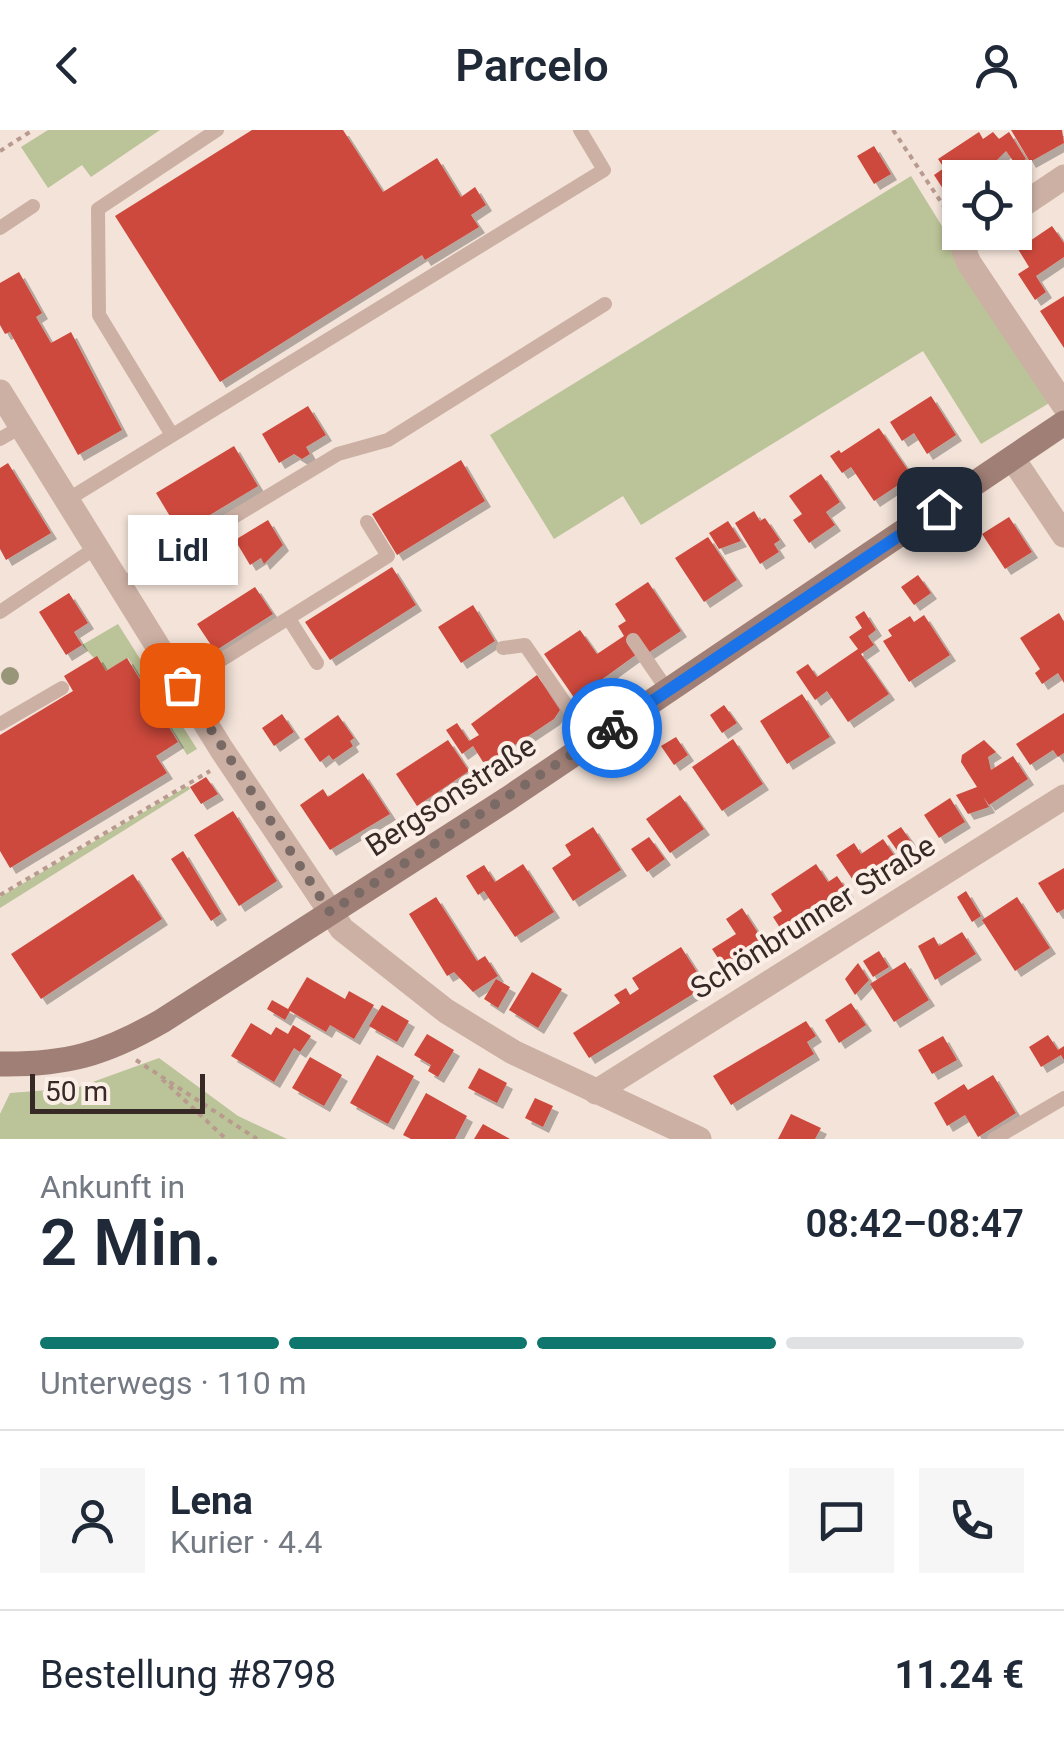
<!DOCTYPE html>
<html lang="de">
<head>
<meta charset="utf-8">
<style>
  body { margin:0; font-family:Roboto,sans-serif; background:#f6f6f7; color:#1f2937; height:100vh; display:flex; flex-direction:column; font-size:38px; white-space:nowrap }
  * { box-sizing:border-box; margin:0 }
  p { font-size:32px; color:#747a83 }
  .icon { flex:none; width:55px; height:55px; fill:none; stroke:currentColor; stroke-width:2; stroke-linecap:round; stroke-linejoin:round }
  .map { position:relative; height:1009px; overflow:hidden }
  .drawer { display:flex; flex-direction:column; background:#fff; flex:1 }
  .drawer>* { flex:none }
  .controls { position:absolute; left:942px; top:30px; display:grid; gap:20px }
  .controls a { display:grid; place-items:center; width:90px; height:90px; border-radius:0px; background:#fff; box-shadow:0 2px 8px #0004; font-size:50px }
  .scale { position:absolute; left:30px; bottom:25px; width:175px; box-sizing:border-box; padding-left:10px; border:5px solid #372926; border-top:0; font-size:28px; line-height:35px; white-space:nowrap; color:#372926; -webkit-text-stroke:8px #fbeee6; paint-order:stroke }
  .pin { position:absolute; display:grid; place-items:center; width:85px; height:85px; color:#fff; margin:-42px; border-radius:20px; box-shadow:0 5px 15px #0006 }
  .courier { position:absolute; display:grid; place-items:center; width:100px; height:100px; margin:-50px; border:8px solid #1a73e8; border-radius:50%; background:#fff; color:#222; box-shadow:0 2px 12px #0007 }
  .bubble { position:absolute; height:70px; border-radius:0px; background:#fff; box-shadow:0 2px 8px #0004; font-size:32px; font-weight:600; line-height:70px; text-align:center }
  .summary em { font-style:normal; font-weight:600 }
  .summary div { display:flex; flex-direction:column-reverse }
  .summary { display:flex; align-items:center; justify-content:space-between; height:170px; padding:0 40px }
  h1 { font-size:65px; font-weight:600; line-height:75px }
  .bar { display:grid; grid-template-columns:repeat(4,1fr); gap:15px 10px; align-content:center; height:120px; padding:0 40px }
  .bar i { height:12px; border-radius:8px; background:#e0e1e3 }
  .bar .selected { background:#0f766e }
  .bar p { grid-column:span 4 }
  .line { display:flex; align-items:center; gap:25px; padding:0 40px; border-top:2px solid #e0e1e3 }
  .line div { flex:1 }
  .round { display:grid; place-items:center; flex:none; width:105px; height:105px; border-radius:0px; background:#f6f6f7 }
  header { display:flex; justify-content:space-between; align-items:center; height:130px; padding:0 40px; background:#fff; font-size:45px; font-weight:600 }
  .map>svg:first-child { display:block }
  .green { fill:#bbc398 }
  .building { fill:#ce493c; filter:url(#shadow) }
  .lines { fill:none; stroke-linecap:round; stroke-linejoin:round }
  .path { stroke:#b89a8f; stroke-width:4; stroke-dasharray:5 5; stroke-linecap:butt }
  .lane { stroke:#ccb0a4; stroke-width:14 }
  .street { stroke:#ccb0a4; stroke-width:25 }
  .secondary { stroke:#a07f76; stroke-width:25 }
  .tree { fill:#989678 }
  .done { stroke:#796a65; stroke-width:10; stroke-dasharray:0 18 }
  .route { stroke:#1a73e8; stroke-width:12 }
  .labels { text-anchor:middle; stroke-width:8; stroke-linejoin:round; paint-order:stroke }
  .street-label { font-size:30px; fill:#372926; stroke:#fbeee6 }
</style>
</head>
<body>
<header><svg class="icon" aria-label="back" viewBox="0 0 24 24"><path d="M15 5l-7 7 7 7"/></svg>Parcelo<svg class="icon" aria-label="person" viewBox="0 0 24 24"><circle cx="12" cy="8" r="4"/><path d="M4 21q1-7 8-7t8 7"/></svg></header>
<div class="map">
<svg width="1064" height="1009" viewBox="0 0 1064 1009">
  <defs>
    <filter id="shadow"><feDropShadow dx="6" dy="6" stdDeviation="0" flood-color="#0004"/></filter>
  </defs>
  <rect width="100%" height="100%" fill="#f3e3d9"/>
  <!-- green -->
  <path class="green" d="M48 0H160L91 47 82 35 48 58 21 17Z
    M911 46 1051 272 981 314 923 221 641 395 623 366 554 409 490 305Z
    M118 494 197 619 187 625 128 528 106 541 82 515Z
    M188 656 190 659 0 778V767Z
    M159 928 238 986 287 1009H0V984L10 963 76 958Z"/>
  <!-- building -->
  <path class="building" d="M252 0H343L383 62 437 28 461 67 475 57 486 75 471 85 479 97 425 130 422 125 220 252 115 86Z
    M1011 0H1062L1064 13 1030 32Z
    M979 2 983 9 993 2 999 9 1009 2 1026 29 1016 35 1006 21 994 33 1004 48H960V62L957 58 947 65 934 45 944 38 938 29Z
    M874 16 891 44 874 54 857 26Z
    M1052 96 1064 113V127L1036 146 1046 162 1035 170 1018 144 1029 137 1018 119Z
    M19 142 42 183 36 187 51 213 71 202 122 300 78 325 10 202 5 204 0 195V153Z
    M1064 166V218L1040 181Z
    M931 266 956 305 927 324 914 303 902 311 890 292Z
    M308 276 326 305 306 317 310 324 302 329 294 324 279 333 262 304Z
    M879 298 912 346 874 371 851 337 842 343 830 326 839 320 841 323Z
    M234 316 258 356 180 403 156 363Z
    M461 330 485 371 397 425 372 384Z
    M8 333 51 403 6 430 0 419V338Z
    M821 344 840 372 826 382 835 395 809 413 793 390 802 384 789 366Z
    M754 381 760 391 765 388 780 410 774 414 779 422 760 434 735 393Z
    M1009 387 1032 422 1005 439 982 404Z
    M268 390 283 415 264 434 261 428 250 435 235 410Z
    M728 391 741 411 719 419 709 403Z
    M708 407 737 450 704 472 675 428Z
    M392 437 416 475 330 530 305 492Z
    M918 445 931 463 914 475 901 457Z
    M648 452 681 501 648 523 637 524 575 569 544 524 580 500 597 524 624 506 618 496 626 491 615 474Z
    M255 457 273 484 215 521 197 494Z
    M69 463 88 493 74 502 82 515 66 525 39 482Z
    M473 475 495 511 461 533 438 497Z
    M864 481 876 500 868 506 874 515 861 524 889 564 848 592 827 561 815 570 796 542 808 534 817 547 858 519 849 507 862 498 855 487Z
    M1059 483 1064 492V553L1058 543 1042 554 1035 543 1040 539 1020 508Z
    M924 485 950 525 909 552 883 511 892 506 888 500 910 486 914 492Z
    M97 526 106 541 127 528 178 612 156 626 167 643 10 738 0 721V605L73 561 64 546Z
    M537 545 560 580 554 589 494 629 483 632 473 616 462 624 446 600 457 593 469 611 479 605 471 594Z
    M802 564 830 607 787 634 760 591Z
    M724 575 737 593 722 603 710 585Z
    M1064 583V623L1058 627 1053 620 1030 635 1016 614Z
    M282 584 294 602 274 616 262 598Z
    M338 585 354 608 350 611 353 616 333 630 329 625 320 632 304 609Z
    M676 607 688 625 674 635 661 616Z
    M733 609 763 654 722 681 692 637Z
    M448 610 469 641 417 676 396 644Z
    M984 610 996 622 988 627 991 640 1013 626 1028 649 989 675 983 666 989 677 968 684 956 665 977 657 961 632 962 625Z
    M363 643 390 684 330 720 300 675 323 659 328 667Z
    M206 647 218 664 201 674 190 657Z
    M680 665 704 699 670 723 646 689Z
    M950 668 965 692 939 708 924 685Z
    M233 681 277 751 239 776 194 705Z
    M593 697 621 740 573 771 552 738 571 725 565 715Z
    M901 697 915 717 901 726 887 706Z
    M649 707 665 729 647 742 631 719Z
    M883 709 899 732 859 759 836 725 854 713 861 724Z
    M183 721 221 784 211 791 171 729Z
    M523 734 554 782 515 807 484 761 478 765 466 746 484 735 495 752Z
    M816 734 828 752 837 746 848 762 784 804 773 787 782 781 771 764Z
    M1064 738V779L1057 783 1038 753Z
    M133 744 162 789 41 869 11 824Z
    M966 761 981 786 972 792 957 767Z
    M436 767 477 831 485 826 498 846 473 862 454 842 447 846 409 784Z
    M1017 767 1050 818 1015 841 982 790Z
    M742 778 766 815 726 840 712 819 736 804 726 789Z
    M962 802 976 824 935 850 918 816 934 807 939 816Z
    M681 817 706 856 589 928 573 903 620 873 614 865 626 858 630 865 639 859 632 848Z
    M879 821 889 837 873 847 863 831Z
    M905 832 929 870 894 892 870 854Z
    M858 833 869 850 855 865 845 849Z
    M532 842 562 859 538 898 509 880Z
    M307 847 345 869 349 861 374 875 354 909 330 895 326 902 290 881 285 890 267 879 272 870 288 879Z
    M496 849 510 857 498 878 484 869Z
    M851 873 866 895 839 913 825 890Z
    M382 875 409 891 397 912 369 896Z
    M806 891 816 906 807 912 814 924 731 975 713 946Z
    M251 893 271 905 276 897 288 904 293 895 311 906 300 922 294 918 274 952 231 926Z
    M427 904 454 920 438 947 428 941 431 935 414 925Z
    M1048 905 1058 920 1064 916V930L1061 925 1041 937 1029 917Z
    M943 906 957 930 932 944 918 920Z
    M377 925 414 946 388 994 350 973Z
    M310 927 342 945 324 976 292 958Z
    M479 938 507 953 497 973 468 958Z
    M993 945 1016 983 978 1007 965 985 947 996 934 973 964 954 968 960Z
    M426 963 467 986 455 1009H411L403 1005Z
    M535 968 553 976 543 997 525 988Z
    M791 984 821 998 815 1009H778Z
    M483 994 510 1009H474Z"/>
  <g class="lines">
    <!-- path -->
    <path class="path" d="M893 0 955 93
      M0 21 33 0
      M0 765 210 641
      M136 930 257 1009
      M162 949 226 1009"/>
    <!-- lane -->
    <path class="lane" d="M0 98 33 76
      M172 305 99 185 98 79 217 0
      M0 309 21 297
      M67 370 604 40 580 0
      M121 455 338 324 388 310 605 174
      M0 482 97 417
      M289 489 317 533
      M633 510 668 561
      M503 518 525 515 592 612
      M181 555 388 426 367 392
      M0 594 62 558
      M994 1009 1064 968"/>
    <!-- street -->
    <path class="street" d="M1015 80 1064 47
      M981 102 968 111 964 121 969 133 1064 275
      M0 262 222 620 342 799 446 881 513 922 699 1009
      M1013 329 1064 405
      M596 962 1064 667"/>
    <!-- secondary -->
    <path class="secondary" d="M0 934C66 935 105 924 162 891L509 668 1064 293"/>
  </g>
  <!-- trees -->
  <circle class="tree" cx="10" cy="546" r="9"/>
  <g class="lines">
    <!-- done -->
    <path class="done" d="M182 555 330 782 612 598"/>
    <!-- route -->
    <path class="route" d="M612 598 939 379"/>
  </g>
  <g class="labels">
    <!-- street labels -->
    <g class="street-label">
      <text transform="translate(451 666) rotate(-33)" y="10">Bergsonstraße</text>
      <text transform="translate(813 787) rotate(-32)" y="10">Schönbrunner Straße</text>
    </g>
  </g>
</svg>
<div class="controls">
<a><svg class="icon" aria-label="locate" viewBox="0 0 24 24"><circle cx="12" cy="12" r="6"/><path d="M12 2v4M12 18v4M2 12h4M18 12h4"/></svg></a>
</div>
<div class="scale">50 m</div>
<div class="pin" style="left:182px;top:555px;background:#ea580c"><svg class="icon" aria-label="bag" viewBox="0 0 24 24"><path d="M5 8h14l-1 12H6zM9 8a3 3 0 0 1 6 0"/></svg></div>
<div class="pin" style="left:939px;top:379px;background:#1f2937"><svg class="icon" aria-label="home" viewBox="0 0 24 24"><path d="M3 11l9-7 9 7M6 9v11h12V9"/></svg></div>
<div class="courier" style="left:612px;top:598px"><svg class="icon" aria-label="bike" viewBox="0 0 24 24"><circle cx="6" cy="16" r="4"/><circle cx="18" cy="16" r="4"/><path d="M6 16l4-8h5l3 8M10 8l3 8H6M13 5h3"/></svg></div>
<div class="bubble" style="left:128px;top:385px;width:110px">Lidl</div>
</div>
<section class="drawer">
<div class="summary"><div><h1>2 Min.</h1><p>Ankunft in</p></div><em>08:42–08:47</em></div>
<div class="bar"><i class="selected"></i><i class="selected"></i><i class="selected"></i><i></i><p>Unterwegs · 110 m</p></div>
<div class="line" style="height:180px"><a class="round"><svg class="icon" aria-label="person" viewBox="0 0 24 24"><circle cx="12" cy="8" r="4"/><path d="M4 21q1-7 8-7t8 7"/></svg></a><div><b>Lena</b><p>Kurier · 4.4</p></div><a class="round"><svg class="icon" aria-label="chat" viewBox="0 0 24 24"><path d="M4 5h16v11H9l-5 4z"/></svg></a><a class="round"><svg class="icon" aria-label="phone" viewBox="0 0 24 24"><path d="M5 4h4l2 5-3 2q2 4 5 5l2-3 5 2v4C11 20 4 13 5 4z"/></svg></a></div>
<div class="line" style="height:130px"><div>Bestellung #8798</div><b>11.24 €</b></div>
</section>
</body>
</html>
